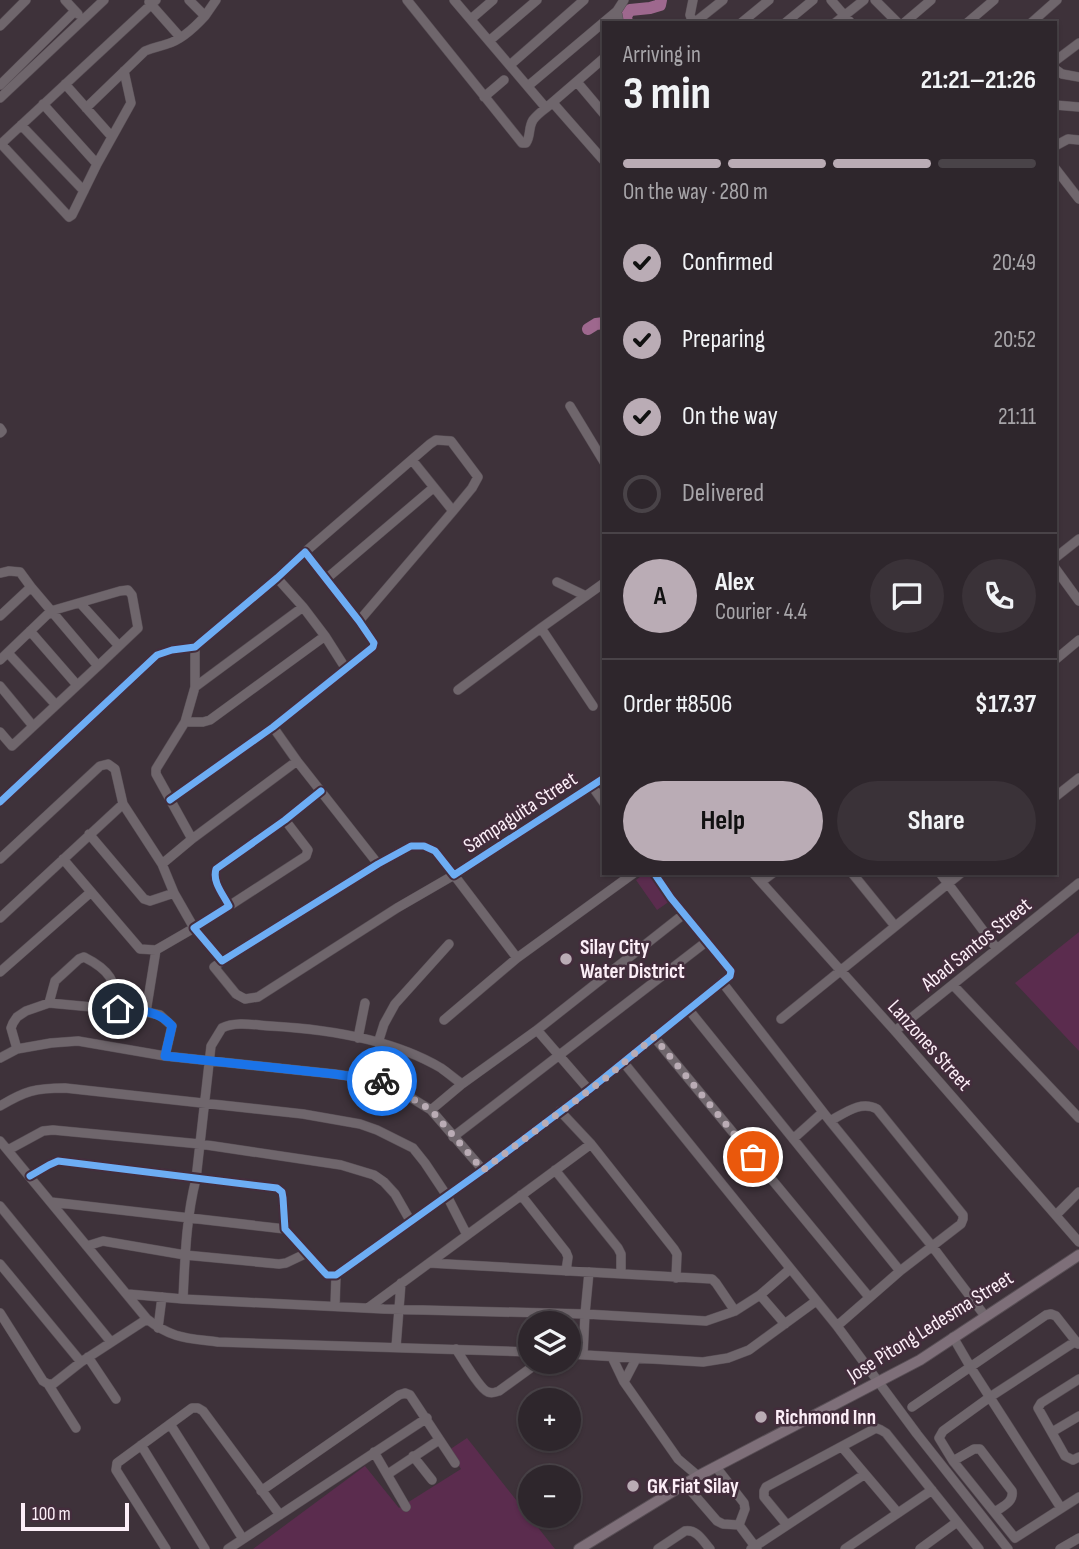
<!DOCTYPE html>
<html lang="en">
<head>
<meta charset="utf-8">
<style>
  body { margin:0; font-family:"Sofia Sans Condensed",sans-serif; background:#3a3238; color:#f1f3f6; height:100vh; display:flex; flex-direction:column; font-size:26px; white-space:nowrap }
  * { box-sizing:border-box; margin:0 }
  p { font-size:23px; color:#a7a5a9 }
  .icon { flex:none; width:38px; height:38px; fill:none; stroke:currentColor; stroke-width:2; stroke-linecap:round; stroke-linejoin:round }
  .map { position:relative; flex:1; overflow:hidden }
  .sheet { position:absolute; left:602px; top:21px; width:455px; height:854px; display:flex; flex-direction:column; background:#2e262c; border-radius:0px; box-shadow:0 2px 5px #0004,0 0 0 2px #494348 }
  .sheet>* { flex:none }
  .controls { position:absolute; left:518px; top:1311px; display:grid; gap:14px }
  .controls a { display:grid; place-items:center; width:63px; height:63px; border-radius:50%; background:#2e262c; box-shadow:0 2px 5px #0004,0 0 0 2px #494348; font-size:35px }
  .scale { position:absolute; left:21px; bottom:18px; width:108px; box-sizing:border-box; padding-left:7px; border:4px solid #fceef7; border-top:0; font-size:19px; line-height:24px; white-space:nowrap; color:#fceef7; -webkit-text-stroke:5px #432d3c; paint-order:stroke }
  .pin { position:absolute; display:grid; place-items:center; width:60px; height:60px; color:#fff; margin:-30px; border:4px solid #fff; border-radius:50%; box-shadow:0 2px 7px #0007 }
  .courier { position:absolute; display:grid; place-items:center; width:70px; height:70px; margin:-35px; border:5px solid #1a73e8; border-radius:50%; background:#fff; color:#222; box-shadow:0 2px 9px #0007 }
  .head em { font-style:normal; font-weight:700 }
  .head div { display:flex; flex-direction:column-reverse }
  .head { display:flex; align-items:center; justify-content:space-between; height:119px; padding:0 21px }
  h1 { font-size:46px; font-weight:700; line-height:52px }
  .bar { display:grid; grid-template-columns:repeat(4,1fr); gap:10px 7px; align-content:center; height:84px; padding:0 21px }
  .bar i { height:9px; border-radius:5px; background:#494348 }
  .bar .current { background:#baacb5 }
  .bar p { grid-column:span 4 }
  .line { display:flex; align-items:center; gap:18px; padding:0 21px; border-top:2px solid #494348 }
  .line div { flex:1 }
  .round { display:grid; place-items:center; flex:none; width:74px; height:74px; border-radius:37px; background:#3a3238 }
  ol { padding:0 21px; list-style:none }
  li { display:flex; align-items:center; gap:21px; height:77px }
  li p { margin-inline-start:auto }
  li .icon { padding:7px; border-radius:50%; background:#baacb5; color:#111; stroke-width:4 }
  li:last-child { color:#a7a5a9 }
  li i { width:38px; height:38px; border:4px solid #494348; border-radius:50% }
  .cta { display:flex; gap:14px; margin-top:auto; padding:14px 21px }
  .cta a { flex:1; height:80px; border-radius:42px; background:#baacb5; color:#111; font-size:28px; font-weight:700; line-height:80px; text-align:center }
  .cta a+a { background:#3a3238; color:#f1f3f6 }
  .map>svg:first-child { display:block }
  .green { fill:#5b2c4e }
  .lines { fill:none; stroke-linecap:round; stroke-linejoin:round }
  .river { stroke:#9e688e; stroke-width:12 }
  .minor-casing { stroke:#584e55; stroke-width:10 }
  .major-casing { stroke:#584e55; stroke-width:12 }
  .minor { stroke:#6f666c; stroke-width:9 }
  .major { stroke:#7e6f79; stroke-width:10 }
  .cycleway-casing { stroke:#432d3c; stroke-width:11 }
  .cycleway { stroke:#6dadf4; stroke-width:7 }
  .done { stroke:#baacb5; stroke-width:7; stroke-dasharray:0 12.6 }
  .route { stroke:#1a73e8; stroke-width:9 }
  .poi-dot { fill:#baacb5; stroke:#432d3c; stroke-width:2.5 }
  .labels { text-anchor:middle; stroke-width:5; stroke-linejoin:round; paint-order:stroke }
  .street-label { font-size:21px; fill:#fceef7; stroke:#432d3c }
  .poi-label { font-size:21px; font-weight:bold; fill:#fceef7; stroke:#432d3c; text-anchor:start }
</style>
</head>
<body>
<div class="map">
<svg width="1079" height="1549" viewBox="0 0 1079 1549">
  <rect width="100%" height="100%" fill="#3e323a"/>
  <!-- green -->
  <path class="green" d="M645 873H652L670 901 657 910 636 880Z
    M1079 932V1051L1015 983Z
    M467 1438 555 1549H253L365 1466 399 1508 461 1469 449 1450Z"/>
  <g class="lines">
    <!-- river -->
    <path class="river" d="M627 23 626 16 630 10 650 8 660 5 661 0
      M588 329 596 324 604 323"/>
    <!-- minor casing -->
    <g class="minor-casing">
      <path id="minor" d="M65 0 78 14
        M407 0 522 143H526C531 136 528 128 533 120 536 116 542 111 546 108
        M454 0 546 108 604 58
        M693 0 690 15 693 23
        M831 0 851 23
        M875 0 898 23
        M149 2 180 37
        M205 16 216 0
        M471 19 493 0
        M619 23 617 11 624 0
        M694 23 723 0
        M741 23 769 0
        M785 23 813 0
        M835 23 864 0
        M904 23 931 0
        M967 23 994 0
        M1031 23 1057 0
        M0 26 26 0
        M489 41 537 0
        M1055 61 1079 43
        M510 65 584 0
        M1055 69 1062 74 1079 77
        M124 71 131 103 97 164 72 215 69 217 4 147 2 145 3 142 156 0
        M577 82 604 114
        M65 84 112 137
        M0 85 75 11
        M528 86 617 11
        M484 97 504 80
        M0 98 104 0
        M553 103 604 161
        M43 104 97 164
        M1055 105 1079 107
        M86 108 145 51C154 47 158 47 167 44 182 40 195 27 205 16L189 0
        M21 125 84 191
        M1055 146 1068 139 1079 140
        M1055 168 1079 199
        M570 406 604 462
        M0 428 2 431 0 433
        M412 460 453 511
        M305 552 430 444 436 440 451 441 478 477 472 488 453 511 359 621
        M1055 558 1079 539
        M1055 568 1079 601
        M0 573 9 571 20 572 31 587
        M326 579 433 488
        M557 582 586 596
        M80 603 119 646
        M0 616 31 587 98 666 12 746 0 732
        M541 628 593 706
        M30 631 77 685
        M325 636 346 669
        M8 653 56 705
        M0 660 51 611 120 591 128 590 132 595 138 628 98 666
        M1055 660 1079 640
        M0 686 33 726
        M195 687 303 607
        M458 690 541 628 604 583
        M185 722H203L210 720 325 636 303 607 277 578
        M273 727 297 761 378 864
        M592 786 604 803
        M321 791 285 820 216 869C212 882 223 894 229 906L194 928 222 961 378 864 411 846H424L435 851 454 875 604 778
        M1055 797 1079 778
        M0 802 157 655 172 650 195 647 277 578 305 552 359 621 374 643 373 647 273 727 170 800
        M89 834 144 899 150 901 174 893 162 864
        M192 839 297 761
        M0 859 100 766 108 764 115 769 123 804 162 864 192 839 156 774V769L185 722 195 687V647
        M63 859 140 949 156 950 194 928 174 893
        M753 873 895 1031 1079 1242
        M852 873 895 926
        M940 873 997 949
        M761 882 773 873
        M229 906 306 856 308 850 285 820
        M0 918 123 804
        M222 961 214 967 236 994 245 999 258 997 397 908 454 875 517 958
        M0 972 91 892
        M722 982 830 1121 932 1246 985 1316
        M953 985 1079 1118
        M49 1003 55 981 79 959 84 957C110 970 116 981 118 1009
        M689 1010 900 1271
        M146 1012 156 950
        M781 1019 961 873
        M444 1020 517 958 634 873
        M537 1030 589 1090
        M895 1031 1079 883
        M654 1037 869 1297
        M358 1038 365 1003
        M378 1043 384 1024 395 1004 449 944
        M17 1049 11 1028 13 1023 17 1017 26 1011 49 1003 146 1012 160 1015 172 1026 165 1056
        M0 1058 17 1049 51 1043 78 1041 165 1056 334 1074 378 1080 387 1083 431 1110 483 1170
        M624 1063 837 1326 917 1434 1008 1549
        M0 1106C25 1091 35 1088 65 1088L303 1114 360 1124 377 1130 413 1148 425 1163 447 1196 467 1235
        M431 1110 462 1084 537 1030 684 914
        M560 1111 591 1144 674 1249 677 1254 676 1278
        M830 1121C845 1113 861 1100 877 1109L963 1215V1219L961 1224 900 1271 837 1326
        M453 1137 706 942
        M793 1139 823 1112
        M0 1141 147 1319C172 1339 188 1338 218 1342L530 1352
        M8 1150 43 1131 53 1130 200 1144 341 1165 374 1175 384 1182 395 1194 411 1222
        M555 1170 618 1248 621 1254V1274
        M30 1176 49 1165 58 1161 277 1188 282 1192 283 1198 285 1229 324 1272 327 1275H336L483 1170 589 1090 730 976 731 971 671 898 654 873
        M521 1195 566 1252 568 1257 566 1271
        M51 1202 285 1229
        M0 1206 111 1342
        M1057 1214 1079 1192
        M87 1246 103 1241 185 1255 279 1264 286 1263 307 1253
        M429 1263 712 1279 716 1283 735 1311
        M0 1264 81 1362
        M128 1294 183 1299 384 1309 585 1314 706 1321 735 1311 760 1295 790 1269
        M760 1295 785 1324
        M183 1299C185 1258 186 1218 196 1179L211 1046 222 1028C235 1021 255 1025 270 1026 325 1029 392 1039 441 1068 448 1073 455 1079 462 1084
        M335 1306 336 1275
        M368 1308 591 1144
        M0 1313 43 1381 48 1384H53L81 1362 147 1319
        M158 1328 162 1297
        M953 1337 971 1368 1061 1508
        M1076 1341 990 1397 943 1431 939 1438 953 1461 1015 1538 1079 1497
        M396 1347 401 1283
        M456 1349C462 1358 480 1389 488 1392 493 1394 495 1392 499 1391L539 1362
        M569 1354 703 1362 728 1358 749 1350 816 1301
        M583 1355 585 1314 589 1272
        M88 1357 116 1399
        M612 1357 624 1382 678 1459 698 1476
        M1079 1379 1041 1403 1038 1408 1065 1456 1073 1460 1079 1457
        M624 1382 636 1359
        M48 1384 76 1428
        M912 1407 1046 1315 1051 1314 1056 1316 1078 1344
        M170 1424 243 1539
        M1052 1432 1079 1416
        M141 1445 205 1549
        M842 1447 898 1513
        M374 1452 406 1507
        M413 1456 432 1480
        M953 1461 974 1449H980L1012 1491C1014 1502 1003 1506 995 1512
        M388 1474 439 1440
        M685 1484 717 1521 723 1524 739 1525 745 1509 744 1503 716 1467
        M261 1491 399 1395 405 1393 410 1395 455 1463
        M739 1525 757 1549
        M787 1525 764 1497V1491L766 1487 876 1428 881 1430 886 1433 979 1549
        M166 1549 116 1470 117 1463 192 1408H198L203 1411 280 1515
        M228 1549 427 1418
        M658 1549 685 1531C697 1529 703 1541 710 1549
        M751 1549 865 1474
        M845 1549 932 1490
        M920 1549 957 1522
        M1060 1549 1079 1538"/>
    </g>
    <!-- major casing -->
    <g class="major-casing">
      <path id="major" d="M579 1549 698 1476 920 1360 1079 1255"/>
    </g>
    <!-- minor -->
    <use href="#minor" class="minor"/>
    <!-- major -->
    <use href="#major" class="major"/>
    <!-- cycleway casing -->
    <g class="cycleway-casing">
      <path id="cycleway" d="M321 791 285 820 216 869C212 882 223 894 229 906L194 928 222 961 378 864 411 846H424L435 851 454 875 604 778
        M0 802 157 655 172 650 195 647 277 578 305 552 359 621 374 643 373 647 273 727 170 800
        M30 1176 49 1165 58 1161 277 1188 282 1192 283 1198 285 1229 324 1272 327 1275H336L483 1170 589 1090 730 976 731 971 671 898 654 873"/>
    </g>
    <!-- cycleway -->
    <use href="#cycleway" class="cycleway"/>
  </g>
  <g class="lines">
    <!-- done -->
    <path class="done" d="M382 1081 387 1083 431 1110 483 1170 607 1077 654 1037 753 1157"/>
    <!-- route -->
    <path class="route" d="M118 1009C139 1011 157 1009 172 1026L165 1056 334 1074 382 1081"/>
  </g>
  <!-- markers -->
  <g class="poi-dot">
    <circle cx="566" cy="959" r="7"/>
    <circle cx="761" cy="1417" r="7"/>
    <circle cx="633" cy="1486" r="7"/>
  </g>
  <g class="labels">
    <!-- street labels -->
    <g class="street-label">
      <text transform="translate(520 812) rotate(-33)" y="7">Sampaguita Street</text>
      <text transform="translate(976 944) rotate(-39)" y="7">Abad Santos Street</text>
      <text transform="translate(930 1045) rotate(48)" y="7">Lanzones Street</text>
      <text transform="translate(930 1326) rotate(-32)" y="7">Jose Pitong Ledesma Street</text>
    </g>
    <!-- poi labels -->
    <g class="poi-label">
      <text x="580" y="954">Silay City<tspan x="580" dy="24">Water District</tspan></text>
      <text x="775" y="1424">Richmond Inn</text>
      <text x="647" y="1493">GK Fiat Silay</text>
    </g>
  </g>
</svg>
<div class="controls">
<a><svg class="icon" aria-label="layers" viewBox="0 0 24 24"><path d="M12 4l9 5-9 5-9-5zM3 14l9 5 9-5"/></svg></a>
<a>+</a>
<a>−</a>
</div>
<div class="scale">100 m</div>
<div class="pin" style="left:753px;top:1157px;background:#ea580c"><svg class="icon" aria-label="bag" viewBox="0 0 24 24"><path d="M5 8h14l-1 12H6zM9 8a3 3 0 0 1 6 0"/></svg></div>
<div class="pin" style="left:118px;top:1009px;background:#1f2937"><svg class="icon" aria-label="home" viewBox="0 0 24 24"><path d="M3 11l9-7 9 7M6 9v11h12V9"/></svg></div>
<div class="courier" style="left:382px;top:1081px"><svg class="icon" aria-label="bike" viewBox="0 0 24 24"><circle cx="6" cy="16" r="4"/><circle cx="18" cy="16" r="4"/><path d="M6 16l4-8h5l3 8M10 8l3 8H6M13 5h3"/></svg></div>
<section class="sheet">
<div class="head"><div><h1>3 min</h1><p>Arriving in</p></div><em>21:21–21:26</em></div>
<div class="bar"><i class="current"></i><i class="current"></i><i class="current"></i><i></i><p>On the way · 280 m</p></div>
<ol>
<li><svg class="icon" aria-label="check" viewBox="0 0 24 24"><path d="M5 12l5 5 9-10"/></svg>Confirmed<p>20:49</p></li>
<li><svg class="icon" aria-label="check" viewBox="0 0 24 24"><path d="M5 12l5 5 9-10"/></svg>Preparing<p>20:52</p></li>
<li><svg class="icon" aria-label="check" viewBox="0 0 24 24"><path d="M5 12l5 5 9-10"/></svg>On the way<p>21:11</p></li>
<li><i></i>Delivered</li>
</ol>
<div class="line" style="height:126px"><b class="round" style="background:#baacb5;color:#111">A</b><div><b>Alex</b><p>Courier · 4.4</p></div><a class="round"><svg class="icon" aria-label="chat" viewBox="0 0 24 24"><path d="M4 5h16v11H9l-5 4z"/></svg></a><a class="round"><svg class="icon" aria-label="phone" viewBox="0 0 24 24"><path d="M5 4h4l2 5-3 2q2 4 5 5l2-3 5 2v4C11 20 4 13 5 4z"/></svg></a></div>
<div class="line" style="height:91px"><div>Order #8506</div><b>$17.37</b></div>
<div class="cta"><a>Help</a><a>Share</a></div>
</section>
</div>
</body>
</html>
